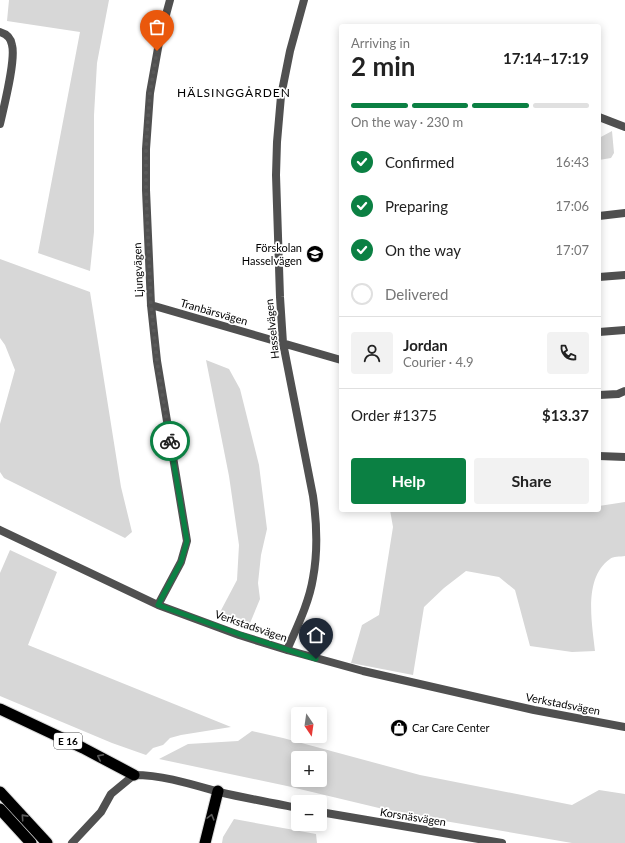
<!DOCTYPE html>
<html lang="en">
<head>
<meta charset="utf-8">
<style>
  body { margin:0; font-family:Lato,sans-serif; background:#f2f2f2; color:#222; height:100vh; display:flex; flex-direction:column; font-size:15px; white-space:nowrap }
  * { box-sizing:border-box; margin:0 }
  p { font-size:13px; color:#767676 }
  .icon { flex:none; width:22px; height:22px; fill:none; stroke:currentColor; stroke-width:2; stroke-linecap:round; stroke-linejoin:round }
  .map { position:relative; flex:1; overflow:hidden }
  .sheet { position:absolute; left:339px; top:24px; width:262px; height:488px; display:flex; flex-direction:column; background:#fff; border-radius:4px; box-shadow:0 2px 10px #0003 }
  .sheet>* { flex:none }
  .needle { width:26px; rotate:167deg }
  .tools { position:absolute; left:291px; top:707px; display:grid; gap:8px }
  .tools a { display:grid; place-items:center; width:36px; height:36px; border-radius:4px; background:#fff; box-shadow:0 2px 10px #0003; font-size:20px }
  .pin { position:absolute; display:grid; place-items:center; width:34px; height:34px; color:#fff; margin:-41px -17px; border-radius:50% 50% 50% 0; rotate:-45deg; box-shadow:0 0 4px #0007 }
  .pin .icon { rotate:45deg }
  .courier { position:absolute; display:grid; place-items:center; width:40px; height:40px; margin:-20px; border:3px solid #0b8043; border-radius:50%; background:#fff; color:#222; box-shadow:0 1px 5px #0007 }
  .summary em { font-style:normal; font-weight:700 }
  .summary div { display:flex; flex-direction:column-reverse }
  .summary { display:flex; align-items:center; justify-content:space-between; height:68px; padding:0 12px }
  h1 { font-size:26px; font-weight:700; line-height:30px }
  .bar { display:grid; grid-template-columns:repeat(4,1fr); gap:6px 4px; align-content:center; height:48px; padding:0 12px }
  .bar i { height:5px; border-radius:3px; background:#e0e0e0 }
  .bar .on { background:#0b8043 }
  .bar p { grid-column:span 4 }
  .line { display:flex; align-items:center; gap:10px; padding:0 12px; border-top:1px solid #e0e0e0 }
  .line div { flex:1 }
  .round { display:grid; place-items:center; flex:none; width:42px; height:42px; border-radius:4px; background:#f2f2f2 }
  ol { padding:0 12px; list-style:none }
  li { display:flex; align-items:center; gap:12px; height:44px }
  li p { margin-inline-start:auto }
  li .icon { padding:4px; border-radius:50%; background:#0b8043; color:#fff; stroke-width:4 }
  li:last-child { color:#767676 }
  li i { width:22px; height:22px; border:2px solid #e0e0e0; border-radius:50% }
  .action { display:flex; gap:8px; margin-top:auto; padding:8px 12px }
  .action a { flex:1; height:46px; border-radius:4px; background:#0b8043; color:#fff; font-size:16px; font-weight:700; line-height:46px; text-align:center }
  .action a+a { background:#f2f2f2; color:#222 }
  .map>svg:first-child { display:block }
  .green { fill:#d7d7d7; fill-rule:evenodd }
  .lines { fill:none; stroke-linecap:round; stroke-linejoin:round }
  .trunk-casing { stroke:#dbdbdb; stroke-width:13 }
  .minor { stroke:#505050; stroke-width:8 }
  .tertiary { stroke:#505050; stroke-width:8 }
  .trunk { stroke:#000; stroke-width:11 }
  .oneway { stroke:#595959 }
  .done { stroke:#595959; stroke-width:4; stroke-dasharray:0 7.2 }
  .route { stroke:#0b8043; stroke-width:5 }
  .labels { text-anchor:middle; stroke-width:3.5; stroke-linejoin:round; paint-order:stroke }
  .shield { fill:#fff; stroke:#4c4c4c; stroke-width:1 }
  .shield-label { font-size:10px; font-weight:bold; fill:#000 }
  .poi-label { font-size:11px; fill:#000; stroke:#fff; text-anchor:end }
  .street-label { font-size:11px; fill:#000; stroke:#fff }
  .neighbourhood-label { font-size:12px; letter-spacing:1px; fill:#000; stroke:#fff }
</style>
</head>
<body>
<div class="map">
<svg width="625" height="843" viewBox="0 0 625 843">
  <rect width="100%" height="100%" fill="#fff"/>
  <!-- green -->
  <path class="green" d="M9 0H109L97 63 94 115V232L90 271 38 253 80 32 7 21Z
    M612 131 614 153 611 158 599 160V138Z
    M0 259 90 292 121 487 132 532 125 538 4 478 0 472V424L15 370 5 345 0 338Z
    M206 360 229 369 240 389 259 465 267 529 261 555 258 583 260 599 248 628 218 616 237 580 239 545 229 476Z
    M625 502V556C620 557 613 556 610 559 583 578 592 623 595 651L572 652 530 646 515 590 499 577 466 571 444 588 424 607 413 675 351 663 362 625 379 615 393 527 390 510H599V506Z
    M10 550 57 572 28 645 231 727 181 735 170 738 163 745 153 748 146 755 112 743 0 696V573Z
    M252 731 283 738 420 775 572 805 599 790 625 794V843H572L404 814 287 786 159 759 188 744 238 741ZM298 758H320V780H298Z
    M234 819 316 834 317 843H222L223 837Z"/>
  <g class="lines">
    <!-- trunk casing -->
    <g class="trunk-casing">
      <path id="trunk" d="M0 709 83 748 134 775
        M0 792 47 843
        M0 809 31 843
        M205 843 218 791"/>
    </g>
    <!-- minor -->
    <path class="minor" d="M0 32C7 34 11 38 12 45 16 60 4 106 0 124
      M599 117 625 127
      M599 216 625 213
      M599 277 625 275
      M151 305 341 360
      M599 332 625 330
      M599 395 618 394 625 391
      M599 456 625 457
      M0 530 158 605 239 635 287 650 363 671 534 710 625 727
      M158 605 181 562 187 541 157 361 151 305 146 190V149L150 93 160 37 170 0
      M287 650C297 627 309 603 313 578 318 551 317 524 313 496L283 343 280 297 276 175 277 142 281 96 290 51 304 0"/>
    <!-- tertiary -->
    <path class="tertiary" d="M320 812 502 843
      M72 843 101 812 111 794 134 775C163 775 191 784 219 792 245 798 272 803 298 808"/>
    <!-- trunk -->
    <use href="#trunk" class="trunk"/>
  </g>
  <!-- one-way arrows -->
  <defs><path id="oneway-chevron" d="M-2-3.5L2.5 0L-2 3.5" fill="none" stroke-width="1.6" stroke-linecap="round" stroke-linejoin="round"/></defs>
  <g class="oneway">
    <use href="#oneway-chevron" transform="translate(100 757) rotate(-153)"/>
    <use href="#oneway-chevron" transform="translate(24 817) rotate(-132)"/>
    <use href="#oneway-chevron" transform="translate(211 817) rotate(-75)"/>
  </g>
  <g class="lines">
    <!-- done -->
    <path class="done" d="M157 51 150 93 148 118 146 149V190L151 305 157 361 170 441"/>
    <!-- route -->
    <path class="route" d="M170 441 187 541 181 562 158 605 239 634 316 659"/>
  </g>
  <!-- icons -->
  <defs>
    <g id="school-disc" transform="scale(0.9)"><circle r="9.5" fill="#000" stroke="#fff"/><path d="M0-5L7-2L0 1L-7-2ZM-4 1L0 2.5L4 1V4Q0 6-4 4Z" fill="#fff"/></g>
    <g id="shop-disc" transform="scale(0.9)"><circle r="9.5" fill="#000" stroke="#fff"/><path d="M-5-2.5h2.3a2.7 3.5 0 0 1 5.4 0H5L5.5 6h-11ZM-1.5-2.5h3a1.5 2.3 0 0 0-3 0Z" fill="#fff"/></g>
  </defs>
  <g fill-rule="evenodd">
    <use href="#school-disc" x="315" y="254"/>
    <use href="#shop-disc" x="399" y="728"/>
  </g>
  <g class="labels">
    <!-- shield labels -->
    <rect class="shield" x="54" y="733" width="28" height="16" rx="3"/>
    <g class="shield-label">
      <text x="68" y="745">E 16</text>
    </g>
    <!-- poi labels -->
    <g class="poi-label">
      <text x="302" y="252">Förskolan<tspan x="302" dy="13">Hasselvägen</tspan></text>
      <text x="412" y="732" text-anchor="start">Car Care Center</text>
    </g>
    <!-- street labels -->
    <g class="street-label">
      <text transform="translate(138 270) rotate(-92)" y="4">Ljungvägen</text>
      <text transform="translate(214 312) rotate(16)" y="4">Tranbärsvägen</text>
      <text transform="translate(272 329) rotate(-96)" y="4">Hasselvägen</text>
      <text transform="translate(251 626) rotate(19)" y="4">Verkstadsvägen</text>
      <text transform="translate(563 704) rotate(11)" y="4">Verkstadsvägen</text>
      <text transform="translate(413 817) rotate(9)" y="4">Korsnäsvägen</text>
    </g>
    <!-- neighbourhood labels -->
    <g class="neighbourhood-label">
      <text x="234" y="97">HÄLSINGGÅRDEN</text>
    </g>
  </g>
</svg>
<div class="tools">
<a><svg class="needle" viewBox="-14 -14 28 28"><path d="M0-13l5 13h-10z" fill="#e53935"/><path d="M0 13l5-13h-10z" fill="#767676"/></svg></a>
<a>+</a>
<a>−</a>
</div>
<div class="pin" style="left:157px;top:51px;background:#ea580c"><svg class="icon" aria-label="bag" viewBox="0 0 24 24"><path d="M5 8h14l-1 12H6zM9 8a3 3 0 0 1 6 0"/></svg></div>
<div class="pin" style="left:316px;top:659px;background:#1f2937"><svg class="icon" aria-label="home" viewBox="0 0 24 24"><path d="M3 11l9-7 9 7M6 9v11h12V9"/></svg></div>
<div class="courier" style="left:170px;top:441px"><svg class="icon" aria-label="bike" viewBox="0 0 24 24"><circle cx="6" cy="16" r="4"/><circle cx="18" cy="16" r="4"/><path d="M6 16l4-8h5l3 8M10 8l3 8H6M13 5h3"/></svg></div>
<section class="sheet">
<div class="summary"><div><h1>2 min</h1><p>Arriving in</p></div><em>17:14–17:19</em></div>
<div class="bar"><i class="on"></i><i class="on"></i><i class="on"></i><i></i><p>On the way · 230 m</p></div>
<ol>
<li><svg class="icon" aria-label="check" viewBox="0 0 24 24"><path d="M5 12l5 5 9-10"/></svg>Confirmed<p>16:43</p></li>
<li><svg class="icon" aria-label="check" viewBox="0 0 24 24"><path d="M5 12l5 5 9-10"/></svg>Preparing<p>17:06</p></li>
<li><svg class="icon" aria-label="check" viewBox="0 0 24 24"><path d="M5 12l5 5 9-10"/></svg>On the way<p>17:07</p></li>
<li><i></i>Delivered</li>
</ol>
<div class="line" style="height:72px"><a class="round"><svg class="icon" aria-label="person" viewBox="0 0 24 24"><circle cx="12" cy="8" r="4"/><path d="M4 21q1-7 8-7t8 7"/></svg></a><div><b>Jordan</b><p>Courier · 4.9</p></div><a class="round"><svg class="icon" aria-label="phone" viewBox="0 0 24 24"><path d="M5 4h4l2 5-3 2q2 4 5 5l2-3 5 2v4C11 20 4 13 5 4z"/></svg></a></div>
<div class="line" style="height:52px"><div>Order #1375</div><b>$13.37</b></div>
<div class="action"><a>Help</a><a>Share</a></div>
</section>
</div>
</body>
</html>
